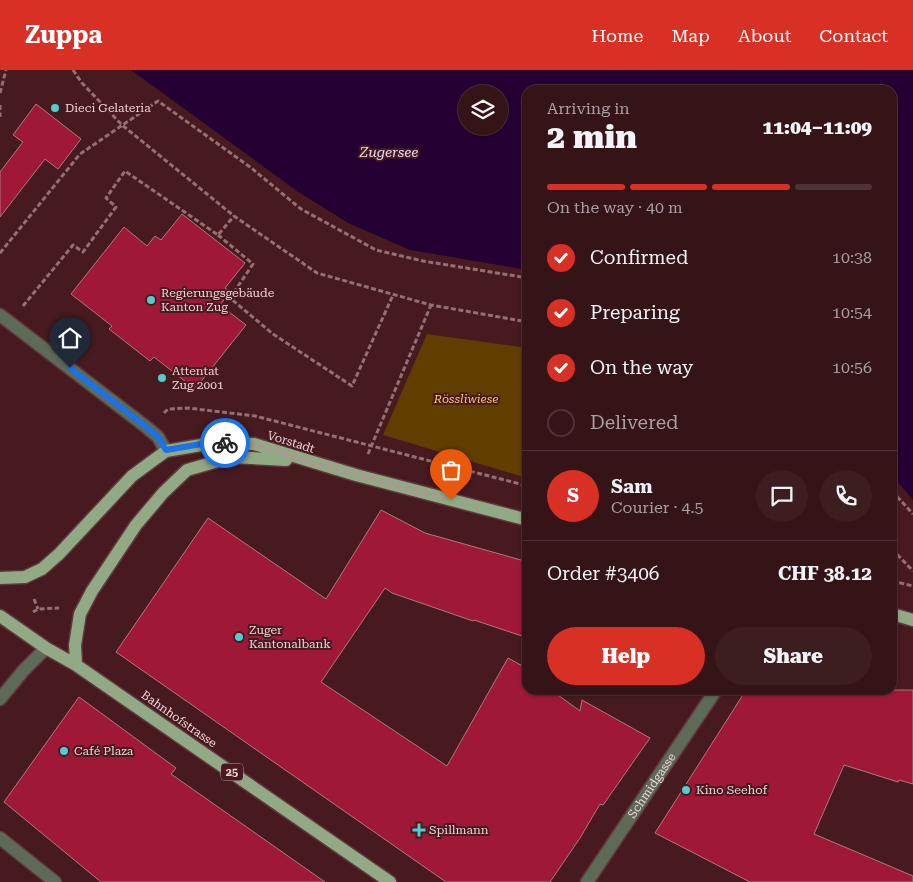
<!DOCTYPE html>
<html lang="en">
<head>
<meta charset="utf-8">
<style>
  body { margin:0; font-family:"Roboto Serif",serif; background:#3c1d20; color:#f1f3f6; height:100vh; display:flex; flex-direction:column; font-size:19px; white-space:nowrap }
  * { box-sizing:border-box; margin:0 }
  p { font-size:16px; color:#a99ea1 }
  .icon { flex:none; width:28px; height:28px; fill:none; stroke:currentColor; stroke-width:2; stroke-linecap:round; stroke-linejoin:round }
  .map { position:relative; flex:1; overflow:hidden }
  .side { position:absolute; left:522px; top:15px; width:375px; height:610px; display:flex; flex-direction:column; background:#341417; border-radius:15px; box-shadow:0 1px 4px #0004,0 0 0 1px #4e3336 }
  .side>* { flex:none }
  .controls { position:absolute; left:458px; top:15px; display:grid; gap:10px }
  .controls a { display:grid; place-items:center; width:50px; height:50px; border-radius:50%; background:#341417; box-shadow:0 1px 4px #0004,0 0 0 1px #4e3336; font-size:25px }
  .pin { position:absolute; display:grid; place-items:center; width:42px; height:42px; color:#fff; margin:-51px -21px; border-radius:50% 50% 50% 0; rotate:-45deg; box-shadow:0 0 5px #0007 }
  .pin .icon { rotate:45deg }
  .courier { position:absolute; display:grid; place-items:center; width:50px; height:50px; margin:-25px; border:4px solid #1a73e8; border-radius:50%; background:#fff; color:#222; box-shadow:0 1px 6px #0007 }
  .head em { font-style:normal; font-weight:800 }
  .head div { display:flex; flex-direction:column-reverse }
  .head { display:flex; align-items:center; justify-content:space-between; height:85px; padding:0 25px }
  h1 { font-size:32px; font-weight:800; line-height:38px }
  .bar { display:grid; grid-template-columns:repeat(4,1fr); gap:8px 5px; align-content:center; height:60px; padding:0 25px }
  .bar i { height:6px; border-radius:4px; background:#4e3336 }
  .bar .selected { background:#d93025 }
  .bar p { grid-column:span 4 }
  .line { display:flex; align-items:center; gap:12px; padding:0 25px; border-top:1px solid #4e3336 }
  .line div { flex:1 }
  .round { display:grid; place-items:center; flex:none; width:52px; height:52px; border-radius:26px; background:#3c1d20 }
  ol { padding:0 25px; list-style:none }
  li { display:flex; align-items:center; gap:15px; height:55px }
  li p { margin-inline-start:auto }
  li .icon { padding:5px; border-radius:50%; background:#d93025; color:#fff; stroke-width:4 }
  li:last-child { color:#a99ea1 }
  li i { width:28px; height:28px; border:2px solid #4e3336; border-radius:50% }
  .action { display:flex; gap:10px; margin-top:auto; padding:10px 25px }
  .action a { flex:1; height:58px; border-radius:30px; background:#d93025; color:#fff; font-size:20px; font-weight:800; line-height:58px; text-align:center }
  .action a+a { background:#3c1d20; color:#f1f3f6 }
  header { display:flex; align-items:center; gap:30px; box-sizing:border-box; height:70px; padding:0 25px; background:#d93025; color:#fff }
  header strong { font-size:24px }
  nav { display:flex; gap:28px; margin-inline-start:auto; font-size:18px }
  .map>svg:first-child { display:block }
  .green { fill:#613e00 }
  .water { fill:#250033; fill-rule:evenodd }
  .building { fill:#a01838; stroke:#af797d }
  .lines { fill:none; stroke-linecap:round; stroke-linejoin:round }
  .minor-casing { stroke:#61383c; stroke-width:15 }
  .major-casing { stroke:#61383c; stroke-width:15 }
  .path { stroke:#957073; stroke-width:3; stroke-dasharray:5 2.5; stroke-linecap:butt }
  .minor { stroke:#5e6a58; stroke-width:12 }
  .major { stroke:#91a985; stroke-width:12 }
  .done { stroke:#b59295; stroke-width:5; stroke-dasharray:0 9 }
  .route { stroke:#1a73e8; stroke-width:6 }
  .poi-dot { fill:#52cdcd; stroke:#461a1f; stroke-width:2 }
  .labels { text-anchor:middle; stroke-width:4; stroke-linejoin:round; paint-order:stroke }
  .shield { fill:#461a1f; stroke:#be9c9e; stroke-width:1 }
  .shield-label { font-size:11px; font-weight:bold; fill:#f1d3d4 }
  .poi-label { font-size:12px; fill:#f1d3d4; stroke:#461a1f; text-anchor:start }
  .park-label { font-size:12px; font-style:italic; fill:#fbc270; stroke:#461a1f }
  .street-label { font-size:12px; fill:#f1d3d4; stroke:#461a1f }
  .water-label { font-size:14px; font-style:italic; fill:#eddbf6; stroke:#461a1f }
</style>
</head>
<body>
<header>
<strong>Zuppa</strong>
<nav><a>Home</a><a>Map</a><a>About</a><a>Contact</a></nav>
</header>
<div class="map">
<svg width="913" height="812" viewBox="0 0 913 812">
  <rect width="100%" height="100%" fill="#461a1f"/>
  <!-- green -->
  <path class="green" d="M427 264 527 278V408L383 365Z"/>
  <!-- water -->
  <path class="water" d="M131 0H913V430L892 405V20H528L527 200 410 180 348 153 297 121ZM466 24H499V56H466Z"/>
  <!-- building -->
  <path class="building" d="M36 34 81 69 58 99 45 89 0 147V102L23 72 13 65Z
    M182 144 245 193 225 218 230 222 220 235 246 255 195 319 154 287 150 291 109 259 112 256 71 224 124 157 147 176 155 166 161 170Z
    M381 440 425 463 528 492V568L474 550 473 551 392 523 385 518 321 612 447 696 508 588 528 599V620H551L580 641 582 630 650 668 603 735 600 734 580 768 550 812H446L116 582 208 448 326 529Z
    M746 620H913V714L899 710 898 712 844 695 814 764 913 806V812H750L655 763Z
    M79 627 176 698 171 704 325 812H101L4 732Z"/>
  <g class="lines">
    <!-- minor casing -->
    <g class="minor-casing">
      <g id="minor">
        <path d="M0 245 145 356 158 367 166 381"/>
        <path d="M0 629 23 601 46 578"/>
        <path d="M0 768 55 812"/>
        <path id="s1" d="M587 812 716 620"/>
      </g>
    </g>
    <!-- major casing -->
    <g class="major-casing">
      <path id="major" d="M0 508 25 507 42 499 59 484 132 406 166 381 213 373 254 374 356 405 528 450
        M892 544 913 550
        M0 546 46 578 76 595 390 812
        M76 595 75 575 80 544 92 521 136 455 163 423 187 400 232 387 286 390"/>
    </g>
    <!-- path -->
    <path class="path" d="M73 0 82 13 122 55 234 146 317 203 431 235 528 252
      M0 23 6 0
      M0 35V47
      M218 165 253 194 230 228 273 264 352 316 393 225
      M0 183 80 84 158 31 250 97 301 139 376 180 423 191 528 208
      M23 236 73 175 83 182 116 137 106 128 125 101 218 165 234 146
      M164 343 168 339 188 338 255 346 528 416
      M368 384 431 235
      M892 421 913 444
      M892 479 913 501
      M892 511 913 516
      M34 529 38 539
      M33 542 38 539 59 538"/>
    <!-- minor -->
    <use href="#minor" class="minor"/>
    <!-- major -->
    <use href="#major" class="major"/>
  </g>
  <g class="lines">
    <!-- done -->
    <path class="done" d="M225 373 254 374 306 391 451 430"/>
    <!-- route -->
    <path class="route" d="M70 298 145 356 158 367 166 380 213 372 225 373"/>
  </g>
  <!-- markers -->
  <g class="poi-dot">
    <circle cx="55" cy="38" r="5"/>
    <circle cx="151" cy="230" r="5"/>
    <circle cx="162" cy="308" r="5"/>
    <circle cx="239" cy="567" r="5"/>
    <circle cx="64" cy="681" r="5"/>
    <circle cx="686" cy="720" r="5"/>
    <path d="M416.5 752.5h5v5h5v5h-5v5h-5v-5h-5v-5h5z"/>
  </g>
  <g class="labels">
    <!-- shield labels -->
    <rect class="shield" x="221" y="693.5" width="22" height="17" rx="4"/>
    <g class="shield-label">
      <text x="232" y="706">25</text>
    </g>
    <!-- poi labels -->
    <g class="poi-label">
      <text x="65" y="42">Dieci Gelateria</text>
      <text x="161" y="227">Regierungsgebäude<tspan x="161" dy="14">Kanton Zug</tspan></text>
      <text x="172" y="305">Attentat<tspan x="172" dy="14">Zug 2001</tspan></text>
      <text x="249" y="564">Zuger<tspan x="249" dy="14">Kantonalbank</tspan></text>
      <text x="74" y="685">Café Plaza</text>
      <text x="696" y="724">Kino Seehof</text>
      <text x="429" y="764">Spillmann</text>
    </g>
    <!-- park labels -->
    <g class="park-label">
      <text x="466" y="333">Rössliwiese</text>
    </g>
    <!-- street labels -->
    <g class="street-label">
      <text transform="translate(291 372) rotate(17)" y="4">Vorstadt</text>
      <text transform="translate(179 649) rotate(35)" y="4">Bahnhofstrasse</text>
      <text dy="4" stroke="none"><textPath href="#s1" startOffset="116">Schmidgasse</textPath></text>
    </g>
    <!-- water labels -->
    <g class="water-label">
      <text x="389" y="87">Zugersee</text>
    </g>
  </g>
</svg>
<div class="controls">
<a><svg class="icon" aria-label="layers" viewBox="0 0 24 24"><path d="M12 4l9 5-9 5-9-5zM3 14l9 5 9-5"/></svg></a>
</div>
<div class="pin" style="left:451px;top:430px;background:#ea580c"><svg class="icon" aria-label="bag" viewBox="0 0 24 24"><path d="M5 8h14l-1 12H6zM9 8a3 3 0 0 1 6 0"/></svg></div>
<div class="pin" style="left:70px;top:298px;background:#1f2937"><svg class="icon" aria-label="home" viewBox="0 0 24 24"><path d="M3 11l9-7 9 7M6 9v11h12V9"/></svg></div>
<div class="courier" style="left:225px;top:373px"><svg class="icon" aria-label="bike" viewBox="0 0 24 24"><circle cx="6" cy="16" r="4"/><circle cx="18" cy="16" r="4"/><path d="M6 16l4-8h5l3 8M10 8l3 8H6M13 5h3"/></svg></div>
<section class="side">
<div class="head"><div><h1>2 min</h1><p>Arriving in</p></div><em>11:04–11:09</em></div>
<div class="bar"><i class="selected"></i><i class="selected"></i><i class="selected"></i><i></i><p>On the way · 40 m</p></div>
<ol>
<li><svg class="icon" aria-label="check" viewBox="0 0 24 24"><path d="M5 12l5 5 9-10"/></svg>Confirmed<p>10:38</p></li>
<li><svg class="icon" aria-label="check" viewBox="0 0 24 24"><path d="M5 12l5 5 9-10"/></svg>Preparing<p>10:54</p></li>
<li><svg class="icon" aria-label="check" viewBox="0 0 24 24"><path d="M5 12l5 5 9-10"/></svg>On the way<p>10:56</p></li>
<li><i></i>Delivered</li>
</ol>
<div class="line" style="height:90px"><b class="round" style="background:#d93025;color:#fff">S</b><div><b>Sam</b><p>Courier · 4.5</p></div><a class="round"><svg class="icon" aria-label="chat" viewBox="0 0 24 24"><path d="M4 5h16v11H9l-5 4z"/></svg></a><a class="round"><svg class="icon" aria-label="phone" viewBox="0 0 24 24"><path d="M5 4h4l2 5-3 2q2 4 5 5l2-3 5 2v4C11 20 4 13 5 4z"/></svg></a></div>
<div class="line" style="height:65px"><div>Order #3406</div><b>CHF 38.12</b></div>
<div class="action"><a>Help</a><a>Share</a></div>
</section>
</div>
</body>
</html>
